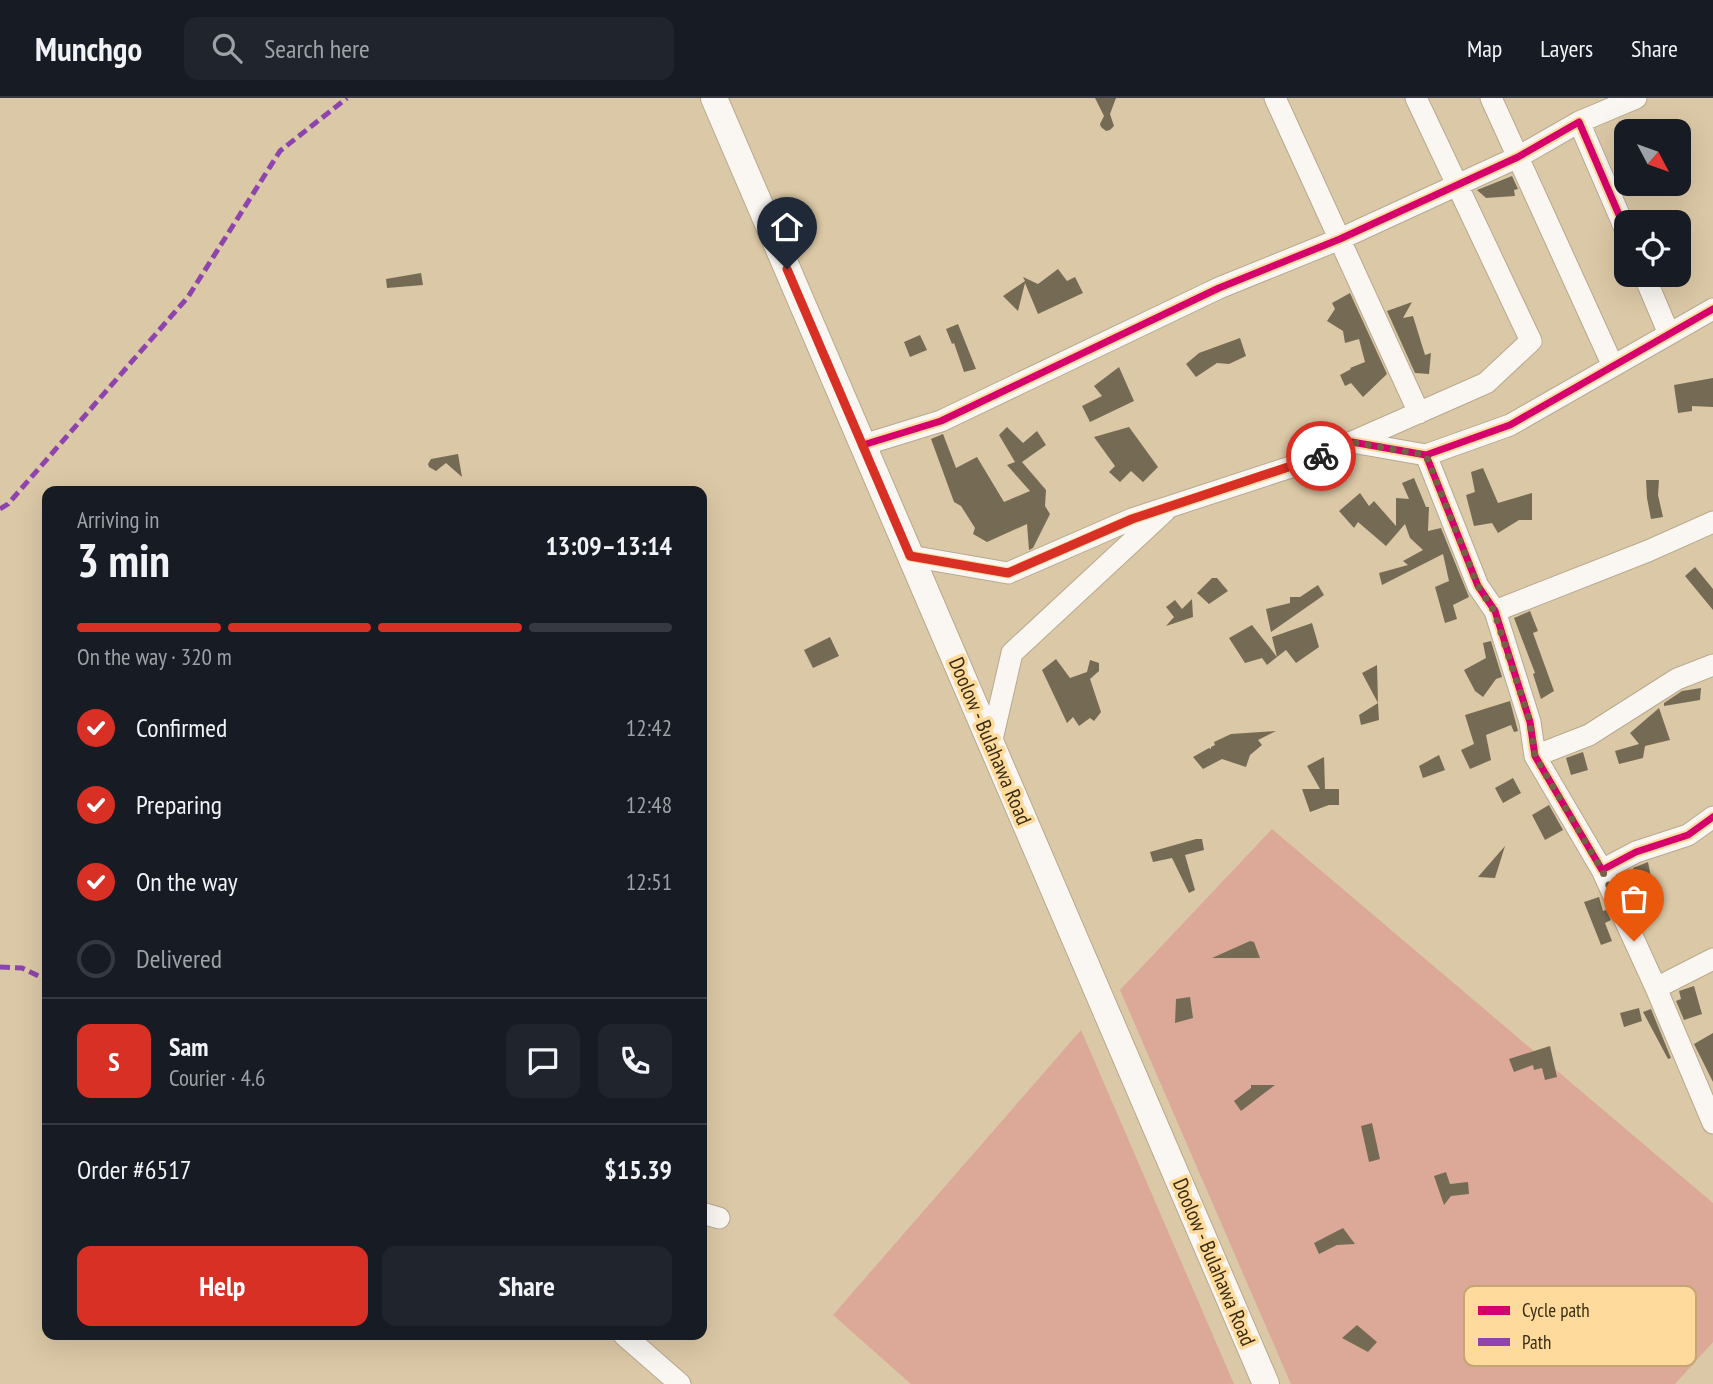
<!DOCTYPE html>
<html lang="en">
<head>
<meta charset="utf-8">
<style>
  body { margin:0; font-family:"PT Sans Narrow",sans-serif; background:#20242c; color:#f1f3f6; height:100vh; display:flex; flex-direction:column; font-size:26px; white-space:nowrap }
  * { box-sizing:border-box; margin:0 }
  p { font-size:23px; color:#9ea1a6 }
  .icon { flex:none; width:38px; height:38px; fill:none; stroke:currentColor; stroke-width:2; stroke-linecap:round; stroke-linejoin:round }
  .map { position:relative; flex:1; overflow:hidden }
  .side { position:absolute; left:42px; top:388px; width:665px; height:854px; display:flex; flex-direction:column; background:#171b24; border-radius:14px; box-shadow:0 7px 28px #0002 }
  .side>* { flex:none }
  .needle { width:46px; rotate:131deg }
  .buttons { position:absolute; left:1614px; top:21px; display:grid; gap:14px }
  .buttons a { display:grid; place-items:center; width:77px; height:77px; border-radius:14px; background:#171b24; box-shadow:0 7px 28px #0002; font-size:35px }
  .pin { position:absolute; display:grid; place-items:center; width:60px; height:60px; color:#fff; margin:-72px -30px; border-radius:50% 50% 50% 0; rotate:-45deg; box-shadow:0 0 7px #0007 }
  .pin .icon { rotate:45deg }
  .courier { position:absolute; display:grid; place-items:center; width:70px; height:70px; margin:-35px; border:5px solid #d93025; border-radius:50%; background:#fff; color:#222; box-shadow:0 2px 9px #0007 }
  .overview em { font-style:normal; font-weight:600 }
  .overview div { display:flex; flex-direction:column-reverse }
  .overview { display:flex; align-items:center; justify-content:space-between; height:119px; padding:0 35px }
  h1 { font-size:46px; font-weight:600; line-height:52px }
  .bar { display:grid; grid-template-columns:repeat(4,1fr); gap:10px 7px; align-content:center; height:84px; padding:0 35px }
  .bar i { height:9px; border-radius:5px; background:#363941 }
  .bar .selected { background:#d93025 }
  .bar p { grid-column:span 4 }
  .line { display:flex; align-items:center; gap:18px; padding:0 35px; border-top:2px solid #363941 }
  .line div { flex:1 }
  .round { display:grid; place-items:center; flex:none; width:74px; height:74px; border-radius:14px; background:#20242c }
  ol { padding:0 35px; list-style:none }
  li { display:flex; align-items:center; gap:21px; height:77px }
  li p { margin-inline-start:auto }
  li .icon { padding:7px; border-radius:50%; background:#d93025; color:#fff; stroke-width:4 }
  li:last-child { color:#9ea1a6 }
  li i { width:38px; height:38px; border:4px solid #363941; border-radius:50% }
  .cta { display:flex; gap:14px; margin-top:auto; padding:14px 35px }
  .cta a { flex:1; height:80px; border-radius:14px; background:#d93025; color:#fff; font-size:28px; font-weight:600; line-height:80px; text-align:center }
  .cta a+a { background:#20242c; color:#f1f3f6 }
  header { display:flex; align-items:center; gap:42px; box-sizing:border-box; height:98px; padding:0 35px; background:#171b24; border-bottom:2px solid #363941 }
  header strong { font-size:33px }
  nav { display:flex; gap:38px; margin-inline-start:auto; font-size:24px }
  .search { width:490px; height:63px; background:#20242c; display:flex; align-items:center; gap:18px; box-sizing:border-box; padding:0 24px; border-radius:14px; color:#9ea1a6; font-size:26px }
  .map>svg:first-child { display:block }
  .green { fill:#dca998 }
  .building { fill:#756b54 }
  .lines { fill:none; stroke-linecap:round; stroke-linejoin:round }
  .minor-casing { stroke:#b8a98f; stroke-width:23 }
  .major-casing { stroke:#b8a98f; stroke-width:28 }
  .minor { stroke:#faf7f2; stroke-width:21 }
  .major { stroke:#faf7f2; stroke-width:26 }
  .quiet { stroke:#8e44ad; stroke-width:5; stroke-dasharray:10 5; stroke-linecap:butt }
  .cycleway-casing { stroke:#fedb9c; stroke-width:11 }
  .cycleway { stroke:#d6006c; stroke-width:7 }
  .done { stroke:#726346; stroke-width:7; stroke-dasharray:0 12.6 }
  .route { stroke:#d93025; stroke-width:9 }
  .labels { text-anchor:middle; stroke-width:7; stroke-linejoin:round; paint-order:stroke }
  .street-label { font-size:21px; fill:#3a2c13; stroke:#fedb9c }
  .key { fill:#fedb9c; stroke:#c3a673; stroke-width:2 }
  .key-label { font-size:19px; fill:#3a2c13 }
</style>
</head>
<body>
<header>
<strong>Munchgo</strong>
<div class="search"><svg class="icon" aria-label="search" viewBox="0 0 24 24"><circle cx="10" cy="10" r="6"/><path d="M15 15l6 6"/></svg>Search here</div>
<nav><a>Map</a><a>Layers</a><a>Share</a></nav>
</header>
<div class="map">
<svg width="1713" height="1286" viewBox="0 0 1713 1286">
  <rect width="100%" height="100%" fill="#dbc8a6"/>
  <!-- green -->
  <path class="green" d="M1272 731 1713 1105V1244L1675 1286H1291L1120 892Z
    M1081 932 1234 1286H911L833 1217Z"/>
  <!-- building -->
  <path class="building" d="M1095 0H1116L1110 16 1114 28 1110 32 1106 33 1101 29 1100 26 1104 18Z
    M1512 78 1518 91 1514 92 1515 98 1486 100 1477 92Z
    M1058 171 1067 183 1075 179 1083 195 1038 216 1025 185 1018 213 1003 198 1025 183 1023 179 1038 186Z
    M421 175 423 187 387 190 386 181Z
    M1350 195 1387 276 1363 299 1351 285 1345 288 1340 277 1351 271 1350 270 1365 264 1359 241 1345 245 1343 233 1327 223 1335 211 1332 205Z
    M1412 204 1403 220 1413 218 1425 257 1431 255 1429 276 1415 275 1387 213Z
    M958 226 976 271 964 274 954 245 952 246 946 231Z
    M920 237 927 252 910 259 904 244Z
    M1240 240 1246 258 1229 266 1217 265 1196 279 1186 266 1199 255Z
    M1119 269 1134 303 1090 324 1082 308 1102 298 1094 288Z
    M1713 280V309L1692 308V313L1678 315 1674 287Z
    M1007 329 1023 345 1037 333 1046 347 1022 364 1046 392 1045 408 1050 416 1033 450 1029 452 1027 426 987 444 973 436 975 430 961 408 954 404 931 341 943 336 956 370 977 359 1004 404 1030 393 1007 367 1015 364 999 337Z
    M1129 329 1158 369 1143 384 1131 373 1120 384 1109 374 1115 368 1094 339Z
    M458 356 462 379 446 365 436 373 429 369 428 366 431 361Z
    M1483 370 1498 405 1532 395V422H1519L1498 435 1492 425 1474 428 1466 397 1475 394 1471 374Z
    M1414 380 1426 409H1429L1428 433 1441 430 1469 499 1453 507 1457 521 1445 525 1435 489 1449 483 1443 456 1382 487 1379 475 1408 467 1403 463 1423 452 1410 440 1405 426 1386 448 1358 424 1354 430 1339 413 1360 395 1369 408 1374 403 1396 428V400L1409 401 1402 385Z
    M1646 382H1659L1658 397 1663 419 1651 421 1647 400Z
    M1695 469 1713 491V512L1685 478Z
    M1212 480H1217L1228 493 1209 506 1197 495Z
    M1318 487 1324 497 1271 534 1266 511 1290 505V499H1300Z
    M1192 501 1193 519 1166 528 1174 519 1166 509 1175 502 1182 511Z
    M1530 513 1538 533 1533 535 1554 593 1541 601 1533 576 1535 575 1514 520Z
    M1312 525 1319 549 1296 565 1286 552 1277 559 1272 539Z
    M1252 527 1277 559 1267 567 1262 560 1245 565 1229 540Z
    M830 539 839 558 813 570 804 552Z
    M1491 543 1502 579 1496 581 1483 599 1475 593 1464 572 1486 560 1483 545Z
    M1056 561 1070 580 1087 574 1090 562 1099 565V573L1090 581 1101 614 1094 623 1090 620 1079 628 1073 619 1067 625 1042 572Z
    M1377 567 1378 605 1362 575Z
    M1701 590 1700 602 1664 608V605L1682 593Z
    M1510 603 1518 633 1514 634 1511 627 1486 637 1491 662 1470 671 1461 652 1474 646 1465 617Z
    M1378 605 1379 622 1361 627 1359 617Z
    M1659 610 1670 642 1645 648 1643 660 1619 666 1615 653 1639 646 1630 635Z
    M1276 633 1258 642 1262 647 1250 657 1246 669 1222 661 1203 671 1193 659 1209 650 1211 651V649L1215 647 1214 644 1231 636Z
    M1583 654 1588 672 1571 677 1566 660Z
    M1439 657 1445 672 1423 680 1419 668Z
    M1324 659 1325 691H1339V707H1329L1310 714 1302 691H1320L1307 668Z
    M1513 680 1521 695 1503 705 1495 690Z
    M1549 707 1563 732 1545 742 1532 717Z
    M1196 741H1202L1204 752 1185 757 1195 792 1189 795 1172 760 1153 764 1150 754Z
    M1505 748 1495 780 1478 779Z
    M1648 764 1652 784 1637 787 1633 770Z
    M1644 787 1652 804 1634 810 1629 799 1634 796 1632 793Z
    M1599 799 1603 813 1606 812 1611 822 1605 825 1612 843 1601 847 1584 804Z
    M1250 843 1254 844 1260 860H1212Z
    M1694 888 1702 916 1684 922 1676 903 1681 901 1679 893Z
    M1190 899 1193 920 1175 925 1176 901Z
    M1639 910 1642 923 1624 929 1620 915Z
    M1651 911 1671 960 1668 961 1643 914Z
    M1713 935V984L1694 946Z
    M1550 948 1557 979 1545 982 1542 970 1534 972 1533 967 1514 974 1509 961Z
    M1251 987H1275L1241 1013 1234 1003 1251 990Z
    M1372 1025 1380 1061 1369 1064 1361 1028Z
    M1446 1074 1450 1086 1468 1084 1469 1096 1451 1098 1444 1107 1434 1078Z
    M1343 1130 1355 1146 1337 1147 1319 1156 1314 1145Z
    M1357 1227 1377 1244 1368 1254 1342 1240Z"/>
  <g class="lines">
    <!-- minor casing -->
    <g class="minor-casing">
      <path id="minor" d="M1275 0 1419 315
        M1491 0 1613 268
        M1579 24 1636 0
        M1644 177 1669 236
        M1352 344 1486 285 1531 243 1416 0
        M863 347 941 323 1219 190 1340 141 1518 59 1579 24 1626 133
        M1426 357 1478 488 1495 513 1530 624 1535 658 1602 772 1636 754 1688 737 1713 719
        M910 458 1008 475 1132 421 1300 366 1352 344 1426 357 1510 327 1713 211
        M1495 513 1648 453 1713 424
        M991 646 1012 555 1165 413
        M1535 658 1589 637 1677 581 1713 567
        M1602 772 1656 890 1713 1025
        M1656 890 1713 861
        M702 1115 719 1120
        M624 1237 680 1286"/>
    </g>
    <!-- major casing -->
    <g class="major-casing">
      <path id="major" d="M714 0 1266 1286"/>
    </g>
    <!-- minor -->
    <use href="#minor" class="minor"/>
    <!-- major -->
    <use href="#major" class="major"/>
    <!-- quiet -->
    <path class="quiet" d="M0 411 8 406 188 199 280 53 347 0
      M0 869 22 870 47 882"/>
    <!-- cycleway casing -->
    <g class="cycleway-casing">
      <path id="cycleway" d="M863 347 941 323 1219 190 1340 141 1518 59 1579 24 1626 133
        M1426 357 1478 488 1495 513 1530 624 1535 658 1602 772 1636 754 1688 737 1713 719
        M910 458 1008 475 1132 421 1300 366 1352 344 1426 357 1510 327 1713 211"/>
    </g>
    <!-- cycleway -->
    <use href="#cycleway" class="cycleway"/>
  </g>
  <g class="lines">
    <!-- done -->
    <path class="done" d="M1321 358 1352 344 1426 357 1478 488 1494 513 1530 624 1535 658 1602 772 1634 843"/>
    <!-- route -->
    <path class="route" d="M787 171 910 458 1008 475 1132 421 1321 358"/>
  </g>
  <g class="labels">
    <!-- street labels -->
    <g class="street-label">
      <text transform="translate(990 643) rotate(67)" y="7">Doolow - Bulahawa Road</text>
      <text transform="translate(1214 1164) rotate(67)" y="7">Doolow - Bulahawa Road</text>
    </g>
  </g>
  <!-- legend -->
  <rect x="1464" y="1188" width="232" height="80" rx="10" class="key"/>
  <rect x="1478" y="1208" width="32" height="9" fill="#d6006c"/>
  <rect x="1478" y="1240" width="32" height="8" fill="#8e44ad"/>
  <g class="key-label">
    <text x="1522" y="1219">Cycle path</text>
    <text x="1522" y="1251">Path</text>
  </g>
</svg>
<div class="buttons">
<a><svg class="needle" viewBox="-14 -14 28 28"><path d="M0-13l5 13h-10z" fill="#e53935"/><path d="M0 13l5-13h-10z" fill="#9ea1a6"/></svg></a>
<a><svg class="icon" aria-label="locate" viewBox="0 0 24 24"><circle cx="12" cy="12" r="6"/><path d="M12 2v4M12 18v4M2 12h4M18 12h4"/></svg></a>
</div>
<div class="pin" style="left:1634px;top:843px;background:#ea580c"><svg class="icon" aria-label="bag" viewBox="0 0 24 24"><path d="M5 8h14l-1 12H6zM9 8a3 3 0 0 1 6 0"/></svg></div>
<div class="pin" style="left:787px;top:171px;background:#1f2937"><svg class="icon" aria-label="home" viewBox="0 0 24 24"><path d="M3 11l9-7 9 7M6 9v11h12V9"/></svg></div>
<div class="courier" style="left:1321px;top:358px"><svg class="icon" aria-label="bike" viewBox="0 0 24 24"><circle cx="6" cy="16" r="4"/><circle cx="18" cy="16" r="4"/><path d="M6 16l4-8h5l3 8M10 8l3 8H6M13 5h3"/></svg></div>
<section class="side">
<div class="overview"><div><h1>3 min</h1><p>Arriving in</p></div><em>13:09–13:14</em></div>
<div class="bar"><i class="selected"></i><i class="selected"></i><i class="selected"></i><i></i><p>On the way · 320 m</p></div>
<ol>
<li><svg class="icon" aria-label="check" viewBox="0 0 24 24"><path d="M5 12l5 5 9-10"/></svg>Confirmed<p>12:42</p></li>
<li><svg class="icon" aria-label="check" viewBox="0 0 24 24"><path d="M5 12l5 5 9-10"/></svg>Preparing<p>12:48</p></li>
<li><svg class="icon" aria-label="check" viewBox="0 0 24 24"><path d="M5 12l5 5 9-10"/></svg>On the way<p>12:51</p></li>
<li><i></i>Delivered</li>
</ol>
<div class="line" style="height:126px"><b class="round" style="background:#d93025;color:#fff">S</b><div><b>Sam</b><p>Courier · 4.6</p></div><a class="round"><svg class="icon" aria-label="chat" viewBox="0 0 24 24"><path d="M4 5h16v11H9l-5 4z"/></svg></a><a class="round"><svg class="icon" aria-label="phone" viewBox="0 0 24 24"><path d="M5 4h4l2 5-3 2q2 4 5 5l2-3 5 2v4C11 20 4 13 5 4z"/></svg></a></div>
<div class="line" style="height:91px"><div>Order #6517</div><b>$15.39</b></div>
<div class="cta"><a>Help</a><a>Share</a></div>
</section>
</div>
</body>
</html>
